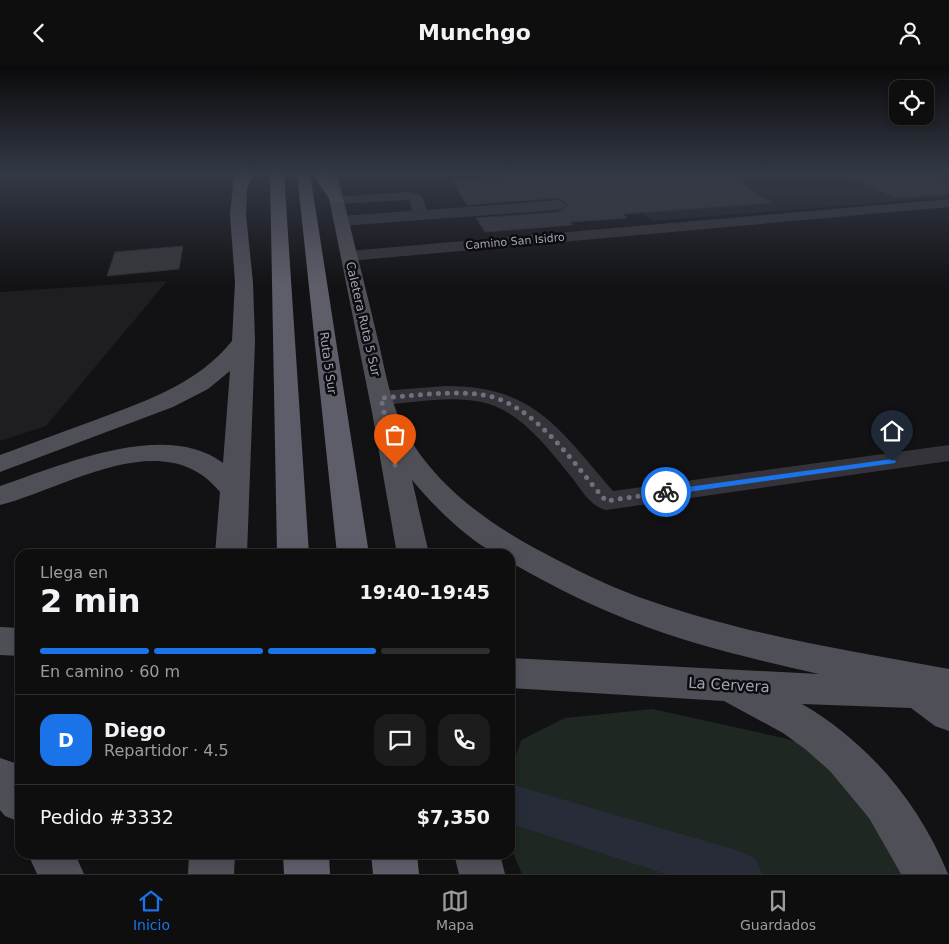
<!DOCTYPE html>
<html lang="es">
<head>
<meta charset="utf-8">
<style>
  body { margin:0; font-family:"DejaVu Sans",sans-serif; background:#1c1c1d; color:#f1f3f6; height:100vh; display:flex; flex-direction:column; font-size:19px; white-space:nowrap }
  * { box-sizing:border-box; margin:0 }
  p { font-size:16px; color:#9b9c9e }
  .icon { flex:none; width:28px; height:28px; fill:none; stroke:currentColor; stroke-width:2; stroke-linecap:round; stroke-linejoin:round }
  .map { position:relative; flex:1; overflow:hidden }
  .details { position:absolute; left:15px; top:484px; width:500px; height:310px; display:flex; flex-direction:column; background:#0e0e0f; border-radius:15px; box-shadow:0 2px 8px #0003,0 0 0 1px #2e2e2f }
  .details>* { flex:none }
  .fabs { position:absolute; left:889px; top:15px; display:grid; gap:10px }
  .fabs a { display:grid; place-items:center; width:45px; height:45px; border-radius:10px; background:#0e0e0f; box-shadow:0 2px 8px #0003,0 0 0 1px #2e2e2f; font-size:25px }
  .pin { position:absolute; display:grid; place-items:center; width:42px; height:42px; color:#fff; margin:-51px -21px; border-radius:50% 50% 50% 0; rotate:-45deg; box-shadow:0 0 5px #0007 }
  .pin .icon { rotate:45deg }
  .courier { position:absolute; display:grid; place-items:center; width:50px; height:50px; margin:-25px; border:4px solid #1a73e8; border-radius:50%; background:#fff; color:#222; box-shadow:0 1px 6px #0007 }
  .head em { font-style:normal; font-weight:800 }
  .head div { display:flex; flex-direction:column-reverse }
  .head { display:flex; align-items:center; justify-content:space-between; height:85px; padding:0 25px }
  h1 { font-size:32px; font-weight:800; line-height:38px }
  .bar { display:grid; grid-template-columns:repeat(4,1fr); gap:8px 5px; align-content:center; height:60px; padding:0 25px }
  .bar i { height:6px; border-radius:4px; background:#2e2e2f }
  .bar .selected { background:#1a73e8 }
  .bar p { grid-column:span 4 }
  .line { display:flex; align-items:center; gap:12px; padding:0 25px; border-top:1px solid #2e2e2f }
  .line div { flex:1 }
  .round { display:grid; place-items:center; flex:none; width:52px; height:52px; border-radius:15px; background:#1c1c1d }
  header { display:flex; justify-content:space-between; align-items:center; height:65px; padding:0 25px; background:#0e0e0f; font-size:22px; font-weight:800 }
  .tabs { display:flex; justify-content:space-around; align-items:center; height:70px; border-top:1px solid #2e2e2f; background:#0e0e0f; font-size:14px; color:#9b9c9e }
  .tabs a { display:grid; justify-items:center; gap:2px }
  .tabs .selected { color:#1a73e8 }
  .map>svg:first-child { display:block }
  .built { fill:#1e1e21 }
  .green { fill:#1e2721 }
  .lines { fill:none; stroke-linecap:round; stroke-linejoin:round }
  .canal { fill:#282c38; fill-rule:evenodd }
  .building { fill:#37373c; stroke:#2d2c30 }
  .minor { fill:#333339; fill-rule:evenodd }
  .major { fill:#4f4f58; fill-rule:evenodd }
  .highway { fill:#5e5e6a; fill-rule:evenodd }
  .route { fill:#1a73e8 }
  .done { stroke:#70707d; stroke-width:5; stroke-dasharray:0 9 }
  .labels { text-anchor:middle; stroke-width:5; stroke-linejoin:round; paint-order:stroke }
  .far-street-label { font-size:11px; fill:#a2a3b5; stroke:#0d0d0f }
  .street-label { font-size:12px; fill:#a2a3b5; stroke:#0d0d0f }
  .near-street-label { font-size:15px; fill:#a2a3b5; stroke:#0d0d0f }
</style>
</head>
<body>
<header><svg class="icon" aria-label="back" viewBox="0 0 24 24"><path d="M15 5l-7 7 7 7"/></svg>Munchgo<svg class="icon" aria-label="person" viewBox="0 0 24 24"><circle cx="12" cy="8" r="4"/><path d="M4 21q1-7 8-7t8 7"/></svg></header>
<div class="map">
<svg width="949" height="809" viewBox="0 0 949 809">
  <rect width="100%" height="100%" fill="#121214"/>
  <!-- built -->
  <path class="built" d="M594 108H949V132L652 156Z
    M167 216 46 361 0 376V227Z"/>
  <!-- green -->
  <path class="green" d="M652 644 784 673 808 681 891 759 914 809H522L510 781V709L521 675 565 653Z"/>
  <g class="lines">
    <!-- canal -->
    <path class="canal" d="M510 719 739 786 755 793 762 809H666L512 759H510Z"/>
  </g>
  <!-- building -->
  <path class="building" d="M585 108H724L772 138 623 149 627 153 570 157 573 160 485 167 476 153 558 147 568 140 564 136 558 133 467 140 452 116Z
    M842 108H921L949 120V129L895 133Z
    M183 181 179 204 107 211 115 187Z"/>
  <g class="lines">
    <!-- minor -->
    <path class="minor" d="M410 127 422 131 427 145 558 135 563 137 566 140 563 143 558 145 341 161 335 159 333 156 335 153 341 151 412 146 410 136 408 135 337 139 332 138 330 135 332 132Z
      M949 134V142L349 196 343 195 340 191 343 187 349 186Z
      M445 321C534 320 560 365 613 426L949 380V396L606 445C589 441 580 422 569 409 546 381 518 344 481 337 449 330 413 338 381 340L372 338 369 333 372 328 381 326Z"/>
    <!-- major -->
    <path class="major" d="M234 108H248L246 150 253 217 255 276 247 489H215L220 427C165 358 66 423 0 440V421C60 401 165 354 223 398L230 306 208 324 173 342 0 407V390C33 378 65 366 98 354 148 335 197 319 232 276L235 217 230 150Z
      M324 108H337C350 162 364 216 377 271 383 294 388 326 397 348 423 412 484 457 544 488 574 504 604 519 636 531 737 568 844 585 949 604V666L935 661 911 643 802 639C869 678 919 738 948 809H901L869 753 830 706 805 684 783 668 724 636 510 623V593L819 609C748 593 676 576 609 547 575 533 542 515 510 497V489C505 489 499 490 495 488 466 474 432 439 412 415L429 489H397L372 347Z
      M0 562 20 563V591L0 590Z
      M0 693 15 698 20 704V757L5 751 0 745Z
      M28 789H75L84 809H37Z
      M189 789H235L234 809H188Z
      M454 789H500L505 809H459Z"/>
    <!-- highway -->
    <path class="highway" d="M242 108H255L245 126H235L233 123Z
      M270 108H284L309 489H277Z
      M297 108H310L369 489H337Z
      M312 108H325L344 135 342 138H332Z
      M283 789H329L330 809H284Z
      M371 789H417L419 809H373Z"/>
  </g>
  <!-- sky -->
  <linearGradient id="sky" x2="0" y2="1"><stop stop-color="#0a0a0b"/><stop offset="0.49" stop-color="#333945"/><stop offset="1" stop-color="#333945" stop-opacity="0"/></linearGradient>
  <rect width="949" height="221" fill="url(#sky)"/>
  <!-- route -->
  <path class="route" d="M892 394 896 396 895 398 666 430 661 427 666 425Z"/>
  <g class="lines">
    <!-- done -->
    <path class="done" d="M395 400 381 333C414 331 450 325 484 330 535 339 573 398 606 436L666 427"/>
  </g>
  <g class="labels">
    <!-- far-street labels -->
    <g class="far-street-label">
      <text transform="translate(515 176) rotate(-5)" y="4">Camino San Isidro</text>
    </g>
    <!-- street labels -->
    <g class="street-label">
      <text transform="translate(363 254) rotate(77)" y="4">Caletera Ruta 5 Sur</text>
      <text transform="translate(328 298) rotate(82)" y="4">Ruta 5 Sur</text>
    </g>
    <!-- near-street labels -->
    <g class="near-street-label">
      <text transform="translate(729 620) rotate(3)" y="5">La Cervera</text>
    </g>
  </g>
</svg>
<div class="fabs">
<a><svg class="icon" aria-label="locate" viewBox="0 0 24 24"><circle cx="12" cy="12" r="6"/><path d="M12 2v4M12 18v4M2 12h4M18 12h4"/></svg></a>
</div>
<div class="pin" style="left:395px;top:400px;background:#ea580c"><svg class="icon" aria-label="bag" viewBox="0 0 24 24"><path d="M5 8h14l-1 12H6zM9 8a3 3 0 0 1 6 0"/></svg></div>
<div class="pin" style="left:892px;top:396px;background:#1f2937"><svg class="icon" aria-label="home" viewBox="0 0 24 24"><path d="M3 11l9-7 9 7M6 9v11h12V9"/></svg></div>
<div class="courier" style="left:666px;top:427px"><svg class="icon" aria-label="bike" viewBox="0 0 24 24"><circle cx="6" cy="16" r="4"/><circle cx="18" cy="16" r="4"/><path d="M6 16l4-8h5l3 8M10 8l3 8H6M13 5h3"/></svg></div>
<section class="details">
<div class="head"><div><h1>2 min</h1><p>Llega en</p></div><em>19:40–19:45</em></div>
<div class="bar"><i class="selected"></i><i class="selected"></i><i class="selected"></i><i></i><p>En camino · 60 m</p></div>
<div class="line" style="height:90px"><b class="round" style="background:#1a73e8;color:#fff">D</b><div><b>Diego</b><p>Repartidor · 4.5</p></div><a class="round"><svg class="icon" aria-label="chat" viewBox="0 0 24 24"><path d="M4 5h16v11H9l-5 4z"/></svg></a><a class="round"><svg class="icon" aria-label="phone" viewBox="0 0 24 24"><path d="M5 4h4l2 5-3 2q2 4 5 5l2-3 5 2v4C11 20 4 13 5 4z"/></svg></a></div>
<div class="line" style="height:65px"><div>Pedido #3332</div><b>$7,350</b></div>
</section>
</div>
<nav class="tabs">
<a class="selected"><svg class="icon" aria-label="home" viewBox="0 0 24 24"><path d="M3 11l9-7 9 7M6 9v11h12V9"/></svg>Inicio</a>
<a><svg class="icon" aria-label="map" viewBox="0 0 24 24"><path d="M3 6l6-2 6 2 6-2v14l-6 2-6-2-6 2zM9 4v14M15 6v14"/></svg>Mapa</a>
<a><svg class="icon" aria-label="saved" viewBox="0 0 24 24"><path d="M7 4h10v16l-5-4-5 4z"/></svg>Guardados</a>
</nav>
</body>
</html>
